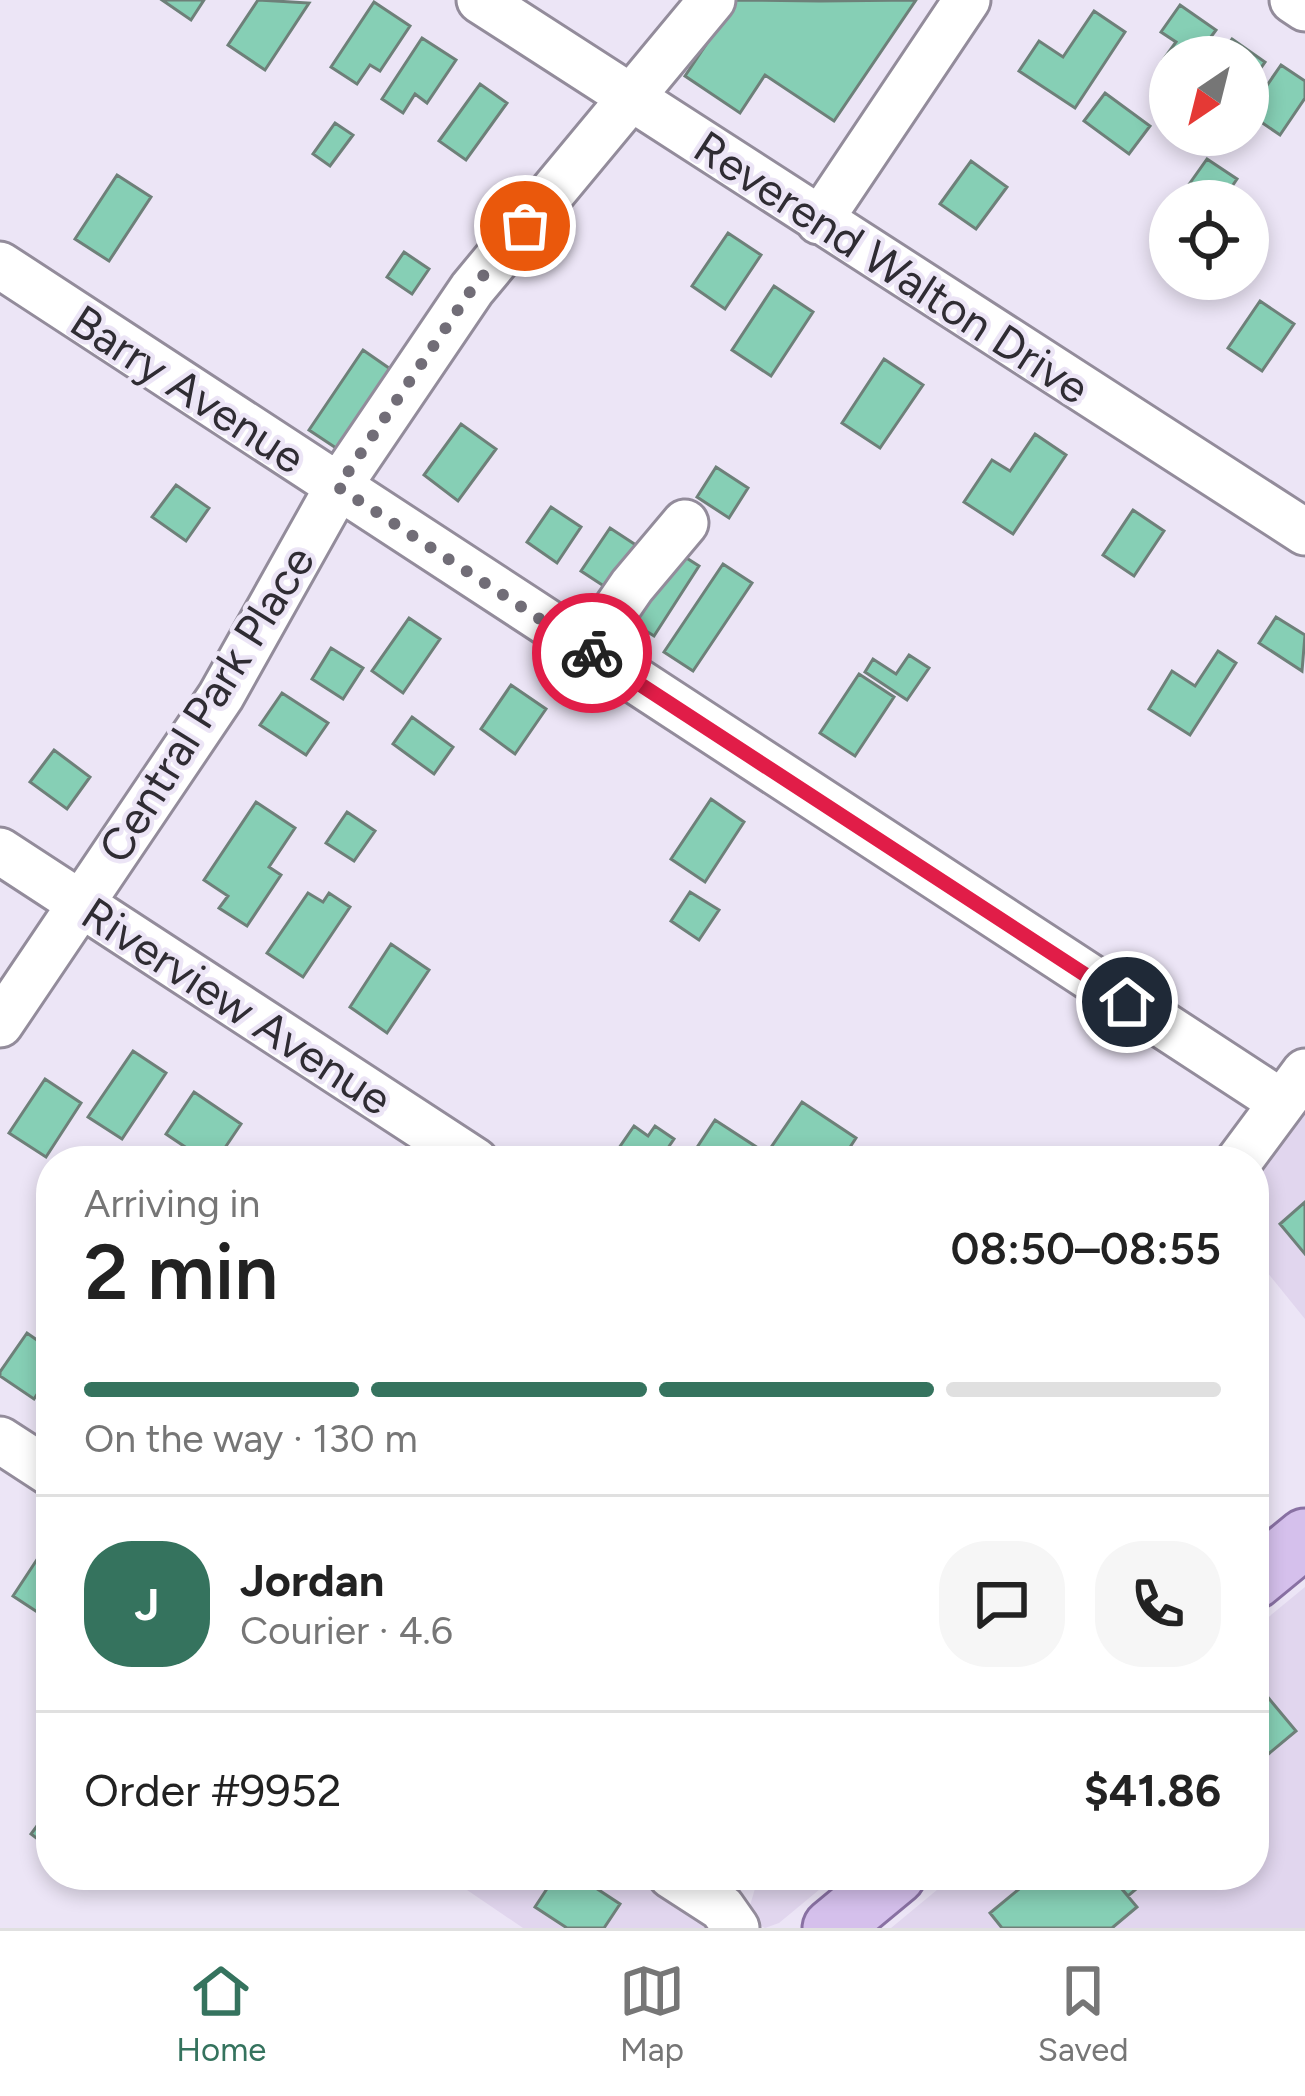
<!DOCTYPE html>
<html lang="en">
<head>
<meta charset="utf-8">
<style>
  body { margin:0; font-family:Figtree,sans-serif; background:#f6f6f6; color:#222; height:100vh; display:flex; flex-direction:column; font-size:45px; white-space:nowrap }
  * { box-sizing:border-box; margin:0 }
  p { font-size:39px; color:#767676 }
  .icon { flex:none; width:66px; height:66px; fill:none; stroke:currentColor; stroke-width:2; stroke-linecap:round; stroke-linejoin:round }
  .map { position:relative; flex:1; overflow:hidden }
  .drawer { position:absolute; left:36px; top:1146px; width:1233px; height:744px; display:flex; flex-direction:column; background:#fff; border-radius:48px; box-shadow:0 6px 18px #0003 }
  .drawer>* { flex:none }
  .needle { width:78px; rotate:215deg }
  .tools { position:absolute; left:1149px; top:36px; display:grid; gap:24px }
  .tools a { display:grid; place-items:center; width:120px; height:120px; border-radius:50%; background:#fff; box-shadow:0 6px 18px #0003; font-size:60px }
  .pin { position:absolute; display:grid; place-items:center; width:102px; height:102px; color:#fff; margin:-51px; border:6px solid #fff; border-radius:50%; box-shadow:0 3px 12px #0007 }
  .courier { position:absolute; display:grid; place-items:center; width:120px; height:120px; margin:-60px; border:9px solid #e11d48; border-radius:50%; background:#fff; color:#222; box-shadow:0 3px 15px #0007 }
  .headline em { font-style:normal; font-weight:600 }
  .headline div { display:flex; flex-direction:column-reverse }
  .headline { display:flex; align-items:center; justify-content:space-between; height:204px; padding:0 48px }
  h1 { font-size:78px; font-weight:600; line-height:90px }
  .bar { display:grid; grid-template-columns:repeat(4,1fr); gap:18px 12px; align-content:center; height:144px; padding:0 48px }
  .bar i { height:15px; border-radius:9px; background:#e0e0e0 }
  .bar .active { background:#35735e }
  .bar p { grid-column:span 4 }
  .line { display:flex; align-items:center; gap:30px; padding:0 48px; border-top:3px solid #e0e0e0 }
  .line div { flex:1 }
  .round { display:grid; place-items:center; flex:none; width:126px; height:126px; border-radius:48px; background:#f6f6f6 }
  .dock { display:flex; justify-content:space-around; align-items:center; height:168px; border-top:3px solid #e0e0e0; background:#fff; font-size:33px; color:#767676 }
  .dock a { display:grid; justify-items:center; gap:6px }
  .dock .active { color:#35735e }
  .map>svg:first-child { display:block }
  .built { fill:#e1d6ee }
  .building { fill:#86cfb5; stroke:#6e8079; stroke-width:3 }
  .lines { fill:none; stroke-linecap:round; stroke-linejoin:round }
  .minor-casing { stroke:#938c9b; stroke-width:51 }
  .major-casing { stroke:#8971a3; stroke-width:63 }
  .minor { stroke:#fff; stroke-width:45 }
  .major { stroke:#d5c0ec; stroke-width:57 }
  .done { stroke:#716d77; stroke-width:12; stroke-dasharray:0 21.6 }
  .route { stroke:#e11d48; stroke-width:15 }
  .labels { text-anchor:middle; stroke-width:9; stroke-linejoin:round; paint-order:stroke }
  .street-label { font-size:45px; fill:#2f2c33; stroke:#ece5f6 }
</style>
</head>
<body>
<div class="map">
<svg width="1305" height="1928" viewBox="0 0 1305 1928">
  <rect width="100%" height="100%" fill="#ece5f6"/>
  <!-- built -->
  <path class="built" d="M1305 1101V1319L1254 1256V1171Z
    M1305 1587V1928H891L955 1875H1254V1629Z
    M445 1875H658L726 1928H523Z
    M759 1875H837L779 1923 765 1928 746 1919Z"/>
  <!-- building -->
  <path class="building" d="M162 0H204L191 20Z
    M258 0 309 3 265 70 228 45Z
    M736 0 820 1 916 0 834 121 765 75 740 113 685 76Z
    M374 2 410 26 380 71 370 65 357 84 331 67Z
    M1180 5 1216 30 1196 57H1170V64L1163 60 1176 42 1161 32Z
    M1094 11 1125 32 1075 108 1019 71 1039 41 1063 57Z
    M422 38 456 60 427 103 415 94 403 113 382 99Z
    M1232 39 1265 62 1248 86V57H1220Z
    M1281 65 1305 81V98L1280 135 1248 113Z
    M480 84 507 103 466 160 439 141Z
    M1105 93 1150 126 1129 154 1084 121Z
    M335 123 353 135 330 166 313 154Z
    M1207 159 1237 179 1222 201H1202L1185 190Z
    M971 161 1007 187 976 229 940 204Z
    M117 175 151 197 109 261 75 239Z
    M728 233 761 255 725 309 692 286Z
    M404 252 429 269 412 294 387 277Z
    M774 286 813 312 771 376 732 350Z
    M1260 301 1294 324 1262 371 1228 348Z
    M363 350 396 373 342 452 309 430Z
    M884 359 923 385 880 448 842 423Z
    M461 424 496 449 458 501 424 475Z
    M1035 434 1066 455 1013 534 964 502 992 460 1010 471Z
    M716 467 748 488 729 518 697 497Z
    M176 485 209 508 186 541 152 517Z
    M551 507 581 527 557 563 527 542Z
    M1133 510 1164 531 1134 576 1103 555Z
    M610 528 645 551 616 594 581 571Z
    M674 550 699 566 654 636 629 620Z
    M723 564 752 583 693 671 664 652Z
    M1276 617 1305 635 1302 671 1259 643Z
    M409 618 440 639 403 693 372 671Z
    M331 648 363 668 343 699 312 679Z
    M1218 651 1236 663 1190 735 1149 709 1172 671 1195 686Z
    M909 655 929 668 907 700 865 672 873 659 896 674Z
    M859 674 894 697 855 756 820 733Z
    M511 685 546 709 515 754 481 729Z
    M282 693 328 723 306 755 260 725Z
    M412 717 453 747 434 774 393 744Z
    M54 750 90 777 67 809 30 782Z
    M711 799 744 822 705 882 671 859Z
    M256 802 295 828 269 867 281 875 247 926 219 908 228 896 204 880Z
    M347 812 375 831 354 861 326 843Z
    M690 892 719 910 699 940 671 921Z
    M308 893 323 902 329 893 350 907 303 977 267 953Z
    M391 944 429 970 387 1033 350 1007Z
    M133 1051 166 1073 122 1139 88 1117Z
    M45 1079 81 1103 46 1157 9 1133Z
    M194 1092 241 1124 216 1161H206L166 1134Z
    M802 1102 856 1138 841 1161H793L772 1146Z
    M715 1120 758 1148 749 1161H688Z
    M634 1126 648 1136 655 1126 674 1139 659 1161H610Z
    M1305 1202V1254L1280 1224Z
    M49 1321 51 1373 34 1399 0 1376V1372L27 1333 37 1340Z
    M40 1555 51 1562V1621L13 1596Z
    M1261 1689 1296 1731 1254 1766V1695Z
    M51 1807V1849L31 1834Z
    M556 1875H576L620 1904 604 1928H567L535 1907Z
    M1036 1875H1110L1137 1907 1112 1928H1002L990 1913Z
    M1110 1875H1145L1139 1880 1142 1884 1128 1896Z"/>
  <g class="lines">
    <!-- minor casing -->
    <g class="minor-casing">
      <path id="minor" d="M480 0 1305 532
        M1293 0 1305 8
        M819 221 967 0
        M0 265 1281 1102
        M588 650 632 586 685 523
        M0 851 475 1161
        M0 1024 221 696 338 487 472 289 712 0
        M1239 1161 1305 1072
        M0 1440 51 1473
        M671 1875 722 1908 736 1928"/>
    </g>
    <!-- major casing -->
    <g class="major-casing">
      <path id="major" d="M1254 1580 1305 1538
        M832 1928 896 1875"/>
    </g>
    <!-- minor -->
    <use href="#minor" class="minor"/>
    <!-- major -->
    <use href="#major" class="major"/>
  </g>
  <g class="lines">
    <!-- done -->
    <path class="done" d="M525 226 472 289 338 487 592 653"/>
    <!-- route -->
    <path class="route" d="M592 653 1127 1002"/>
  </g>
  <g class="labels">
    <!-- street labels -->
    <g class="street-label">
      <text transform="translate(892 267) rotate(33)" y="16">Reverend Walton Drive</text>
      <text transform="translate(188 389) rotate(33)" y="16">Barry Avenue</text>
      <text transform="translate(206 704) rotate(-58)" y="16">Central Park Place</text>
      <text transform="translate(237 1006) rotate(33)" y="16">Riverview Avenue</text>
    </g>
  </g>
</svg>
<div class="tools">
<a><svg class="needle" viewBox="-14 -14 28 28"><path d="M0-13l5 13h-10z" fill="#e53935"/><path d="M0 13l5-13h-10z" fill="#767676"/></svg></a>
<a><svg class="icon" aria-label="locate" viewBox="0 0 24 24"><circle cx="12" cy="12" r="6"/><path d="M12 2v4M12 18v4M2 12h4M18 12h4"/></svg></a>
</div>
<div class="pin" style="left:525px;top:226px;background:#ea580c"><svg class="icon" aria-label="bag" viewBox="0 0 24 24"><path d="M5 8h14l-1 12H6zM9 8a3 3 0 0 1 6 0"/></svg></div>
<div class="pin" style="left:1127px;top:1002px;background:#1f2937"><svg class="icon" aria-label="home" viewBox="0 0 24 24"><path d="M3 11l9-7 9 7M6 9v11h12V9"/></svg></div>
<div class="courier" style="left:592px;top:653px"><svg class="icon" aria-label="bike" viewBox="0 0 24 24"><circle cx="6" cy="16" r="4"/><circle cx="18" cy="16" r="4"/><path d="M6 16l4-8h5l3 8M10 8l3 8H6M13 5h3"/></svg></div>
<section class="drawer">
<div class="headline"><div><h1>2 min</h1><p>Arriving in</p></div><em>08:50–08:55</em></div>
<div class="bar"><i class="active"></i><i class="active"></i><i class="active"></i><i></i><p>On the way · 130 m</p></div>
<div class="line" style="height:216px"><b class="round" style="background:#35735e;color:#fff">J</b><div><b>Jordan</b><p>Courier · 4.6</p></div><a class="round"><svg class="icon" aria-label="chat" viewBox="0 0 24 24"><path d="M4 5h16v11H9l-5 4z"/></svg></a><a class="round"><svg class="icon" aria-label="phone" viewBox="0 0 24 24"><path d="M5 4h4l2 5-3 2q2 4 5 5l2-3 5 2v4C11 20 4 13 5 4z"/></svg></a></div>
<div class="line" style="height:156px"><div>Order #9952</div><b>$41.86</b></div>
</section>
</div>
<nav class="dock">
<a class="active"><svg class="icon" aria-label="home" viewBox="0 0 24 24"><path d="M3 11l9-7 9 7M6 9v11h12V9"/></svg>Home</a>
<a><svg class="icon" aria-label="map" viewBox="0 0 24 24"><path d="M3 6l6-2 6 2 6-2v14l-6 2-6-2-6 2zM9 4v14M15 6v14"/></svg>Map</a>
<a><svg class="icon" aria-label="saved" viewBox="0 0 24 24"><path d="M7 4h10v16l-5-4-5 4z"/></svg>Saved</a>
</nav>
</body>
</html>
